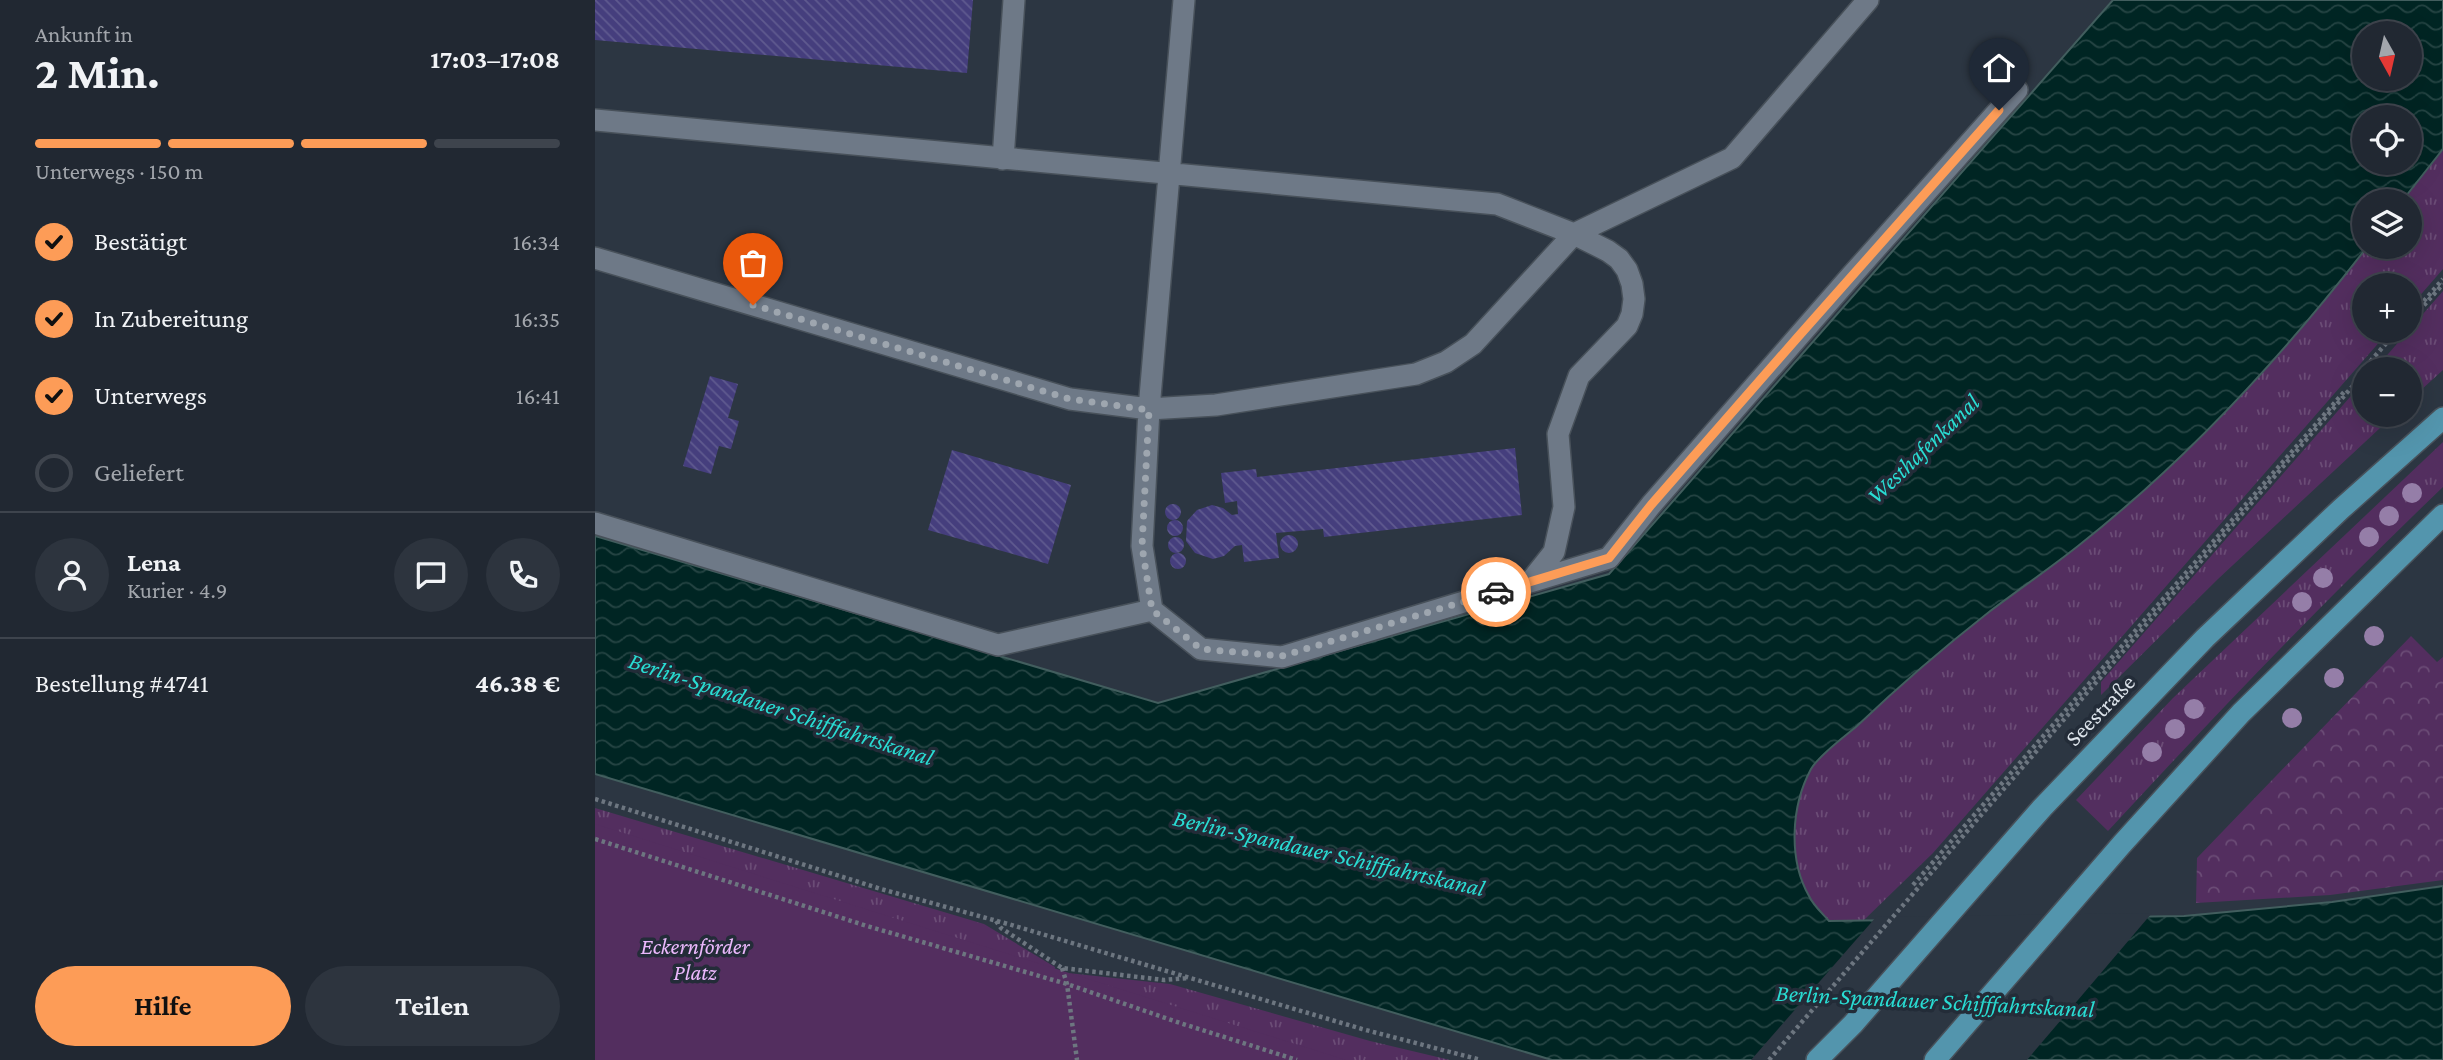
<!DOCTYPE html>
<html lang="de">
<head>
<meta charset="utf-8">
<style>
  body { margin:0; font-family:"Crimson Pro",serif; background:#2d343e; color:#f1f3f6; height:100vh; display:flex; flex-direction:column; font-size:26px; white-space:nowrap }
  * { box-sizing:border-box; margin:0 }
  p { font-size:23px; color:#a2a6ac }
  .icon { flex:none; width:38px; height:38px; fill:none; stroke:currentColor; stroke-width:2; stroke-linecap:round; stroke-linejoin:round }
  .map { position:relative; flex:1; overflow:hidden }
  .sheet { display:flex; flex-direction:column; background:#212832; width:595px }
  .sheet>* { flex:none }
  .needle { width:46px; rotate:172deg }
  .controls { position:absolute; left:1757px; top:21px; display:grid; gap:14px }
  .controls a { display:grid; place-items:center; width:70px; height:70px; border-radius:50%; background:#212832; box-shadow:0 7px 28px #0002,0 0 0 2px #3e444d; font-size:35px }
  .pin { position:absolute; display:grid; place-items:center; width:60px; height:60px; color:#fff; margin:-72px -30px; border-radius:50% 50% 50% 0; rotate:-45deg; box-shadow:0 0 7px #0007 }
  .pin .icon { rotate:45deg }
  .courier { position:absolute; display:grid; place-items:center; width:70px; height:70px; margin:-35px; border:5px solid #fd9c57; border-radius:50%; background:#fff; color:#222; box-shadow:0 2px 9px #0007 }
  .overview em { font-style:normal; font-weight:700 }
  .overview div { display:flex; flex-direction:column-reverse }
  .overview { display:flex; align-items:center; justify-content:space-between; height:119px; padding:0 35px }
  h1 { font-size:46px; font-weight:700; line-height:52px }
  .bar { display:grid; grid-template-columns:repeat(4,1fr); gap:10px 7px; align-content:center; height:84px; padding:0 35px }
  .bar i { height:9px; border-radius:5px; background:#3e444d }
  .bar .active { background:#fd9c57 }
  .bar p { grid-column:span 4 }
  .line { display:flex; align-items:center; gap:18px; padding:0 35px; border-top:2px solid #3e444d }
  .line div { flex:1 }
  .round { display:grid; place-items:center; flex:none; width:74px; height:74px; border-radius:37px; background:#2d343e }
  ol { padding:0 35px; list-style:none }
  li { display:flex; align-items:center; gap:21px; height:77px }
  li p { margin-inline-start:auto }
  li .icon { padding:7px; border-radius:50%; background:#fd9c57; color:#111; stroke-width:4 }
  li:last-child { color:#a2a6ac }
  li i { width:38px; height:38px; border:4px solid #3e444d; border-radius:50% }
  .action { display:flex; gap:14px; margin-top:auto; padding:14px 35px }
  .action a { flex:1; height:80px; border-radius:42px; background:#fd9c57; color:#111; font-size:28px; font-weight:700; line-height:80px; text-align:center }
  .action a+a { background:#2d343e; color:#f1f3f6 }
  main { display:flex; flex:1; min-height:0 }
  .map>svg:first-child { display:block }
  .grass { fill:url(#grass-tufts) }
  .forest { fill:url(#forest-crowns) }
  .park { fill:#532e5f }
  .water { fill:url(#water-waves); stroke:#425e5e; stroke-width:2; fill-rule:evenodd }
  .pier { fill:#2c3642 }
  .building { fill:url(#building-back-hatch) }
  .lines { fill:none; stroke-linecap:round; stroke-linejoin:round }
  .minor-casing { stroke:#48515a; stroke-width:24 }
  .major-casing { stroke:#48515a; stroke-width:24 }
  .path { stroke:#6d7680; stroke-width:4.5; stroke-dasharray:3.5 3.5; stroke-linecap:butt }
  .minor { stroke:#6e7987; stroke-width:21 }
  .major { stroke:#5395ad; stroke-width:21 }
  .tree { fill:#957ea8 }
  .done { stroke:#9ea6af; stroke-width:7; stroke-dasharray:0 12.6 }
  .route { stroke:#fd9c57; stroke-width:9 }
  .labels { text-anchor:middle; stroke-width:7; stroke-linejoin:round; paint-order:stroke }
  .street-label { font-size:23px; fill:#dbe2e9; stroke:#232c38 }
  .park-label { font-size:23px; font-style:italic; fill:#ebb8fc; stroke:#232c38 }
  .water-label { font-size:24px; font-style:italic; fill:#29dcd3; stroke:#232c38 }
</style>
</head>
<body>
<main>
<section class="sheet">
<div class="overview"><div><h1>2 Min.</h1><p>Ankunft in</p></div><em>17:03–17:08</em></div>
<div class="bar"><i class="active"></i><i class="active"></i><i class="active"></i><i></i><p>Unterwegs · 150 m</p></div>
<ol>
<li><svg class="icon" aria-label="check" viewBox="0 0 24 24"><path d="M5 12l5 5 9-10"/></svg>Bestätigt<p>16:34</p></li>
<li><svg class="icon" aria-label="check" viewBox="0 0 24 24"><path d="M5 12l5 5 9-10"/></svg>In Zubereitung<p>16:35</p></li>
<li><svg class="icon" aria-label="check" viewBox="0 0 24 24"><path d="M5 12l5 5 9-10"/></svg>Unterwegs<p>16:41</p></li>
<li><i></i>Geliefert</li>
</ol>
<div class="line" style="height:126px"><a class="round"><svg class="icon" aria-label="person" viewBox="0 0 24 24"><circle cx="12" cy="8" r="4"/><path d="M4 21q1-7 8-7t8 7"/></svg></a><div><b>Lena</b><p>Kurier · 4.9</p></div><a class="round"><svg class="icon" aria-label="chat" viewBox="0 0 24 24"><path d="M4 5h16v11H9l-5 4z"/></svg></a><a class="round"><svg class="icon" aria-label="phone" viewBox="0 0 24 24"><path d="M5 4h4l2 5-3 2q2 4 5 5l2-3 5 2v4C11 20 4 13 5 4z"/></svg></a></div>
<div class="line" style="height:91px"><div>Bestellung #4741</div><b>46.38 €</b></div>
<div class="action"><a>Hilfe</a><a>Teilen</a></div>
</section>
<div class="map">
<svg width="1848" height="1060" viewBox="0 0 1848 1060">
  <defs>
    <pattern id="grass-tufts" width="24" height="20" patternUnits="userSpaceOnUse" patternTransform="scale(1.75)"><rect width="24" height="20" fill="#532e5f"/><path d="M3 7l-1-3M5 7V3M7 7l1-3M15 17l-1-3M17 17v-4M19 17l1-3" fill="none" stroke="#6b4c76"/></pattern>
    <pattern id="forest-crowns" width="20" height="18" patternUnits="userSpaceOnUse" patternTransform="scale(1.75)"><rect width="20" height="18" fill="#532e5f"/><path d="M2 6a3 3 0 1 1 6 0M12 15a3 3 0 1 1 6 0" fill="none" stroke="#6b4c76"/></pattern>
    <pattern id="water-waves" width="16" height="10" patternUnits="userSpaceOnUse" patternTransform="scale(1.75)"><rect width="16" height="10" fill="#002523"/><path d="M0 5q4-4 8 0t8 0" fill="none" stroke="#254443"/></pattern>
    <pattern id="building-back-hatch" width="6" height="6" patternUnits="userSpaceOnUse" patternTransform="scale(1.75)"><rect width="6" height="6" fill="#453e7d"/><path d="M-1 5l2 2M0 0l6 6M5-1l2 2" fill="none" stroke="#5f5a8f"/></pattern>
  </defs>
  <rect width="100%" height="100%" fill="#2c3642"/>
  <!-- grass -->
  <path class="grass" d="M1848 149V269L1815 307V285H1769V331H1794L1338 853 1269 920 1234 921C1227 913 1218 905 1213 896 1193 859 1196 806 1216 769 1224 756 1253 734 1265 722 1307 683 1349 647 1394 612 1423 590 1454 569 1483 546 1592 460 1687 357 1772 247H1815V201H1807Z
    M1848 291V370L1815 400V369H1780Z
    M1769 381V415H1799L1623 579 1506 695V682Z
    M1848 442V487C1732 598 1622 713 1513 831L1481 800 1578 698Z
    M0 808 389 924 460 967 459 973 0 828Z
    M473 973 575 984 775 1041 855 1060H734Z"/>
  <!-- forest -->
  <path class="forest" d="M1816 636 1842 662 1848 657V880L1735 895 1601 903 1602 858Z"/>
  <!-- park -->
  <path class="park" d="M0 824 751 1060H0Z"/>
  <!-- water -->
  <path class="water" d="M1518 0H1848V149L1807 201H1769V247H1772C1687 357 1592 460 1483 546 1454 569 1423 590 1394 612 1348 648 1304 686 1262 726 1249 737 1224 755 1216 769 1196 806 1193 859 1214 896 1218 905 1227 913 1234 921L1589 916 1737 902 1848 886V1060H957L0 774V536L563 703 1014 574ZM1769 33H1815V79H1769ZM1769 117H1815V163H1769Z"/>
  <!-- pier -->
  <path class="pier" d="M1557 913 1432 1060H1156L1281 917Z"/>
  <!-- building -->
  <path class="building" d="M0 0H378L372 73 0 40Z
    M115 376 143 384 133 418 144 421 136 449 124 446 116 474 88 466Z
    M920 448 927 515 729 537 728 529 681 533 684 558 649 562 647 545 640 546 629 556 618 559 600 553 591 541 592 521 602 510 617 505 628 508 637 515 643 514 642 501 630 503 626 473 661 469 662 477Z
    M357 450 476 485 453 564 333 530Z
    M570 512a8 8 0 1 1 16 0a8 8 0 1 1-16 0Z
    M572 528a8 8 0 1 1 16 0a8 8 0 1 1-16 0Z
    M685 544a9 9 0 1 1 18 0a9 9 0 1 1-18 0Z
    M573 545a8 8 0 1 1 16 0a8 8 0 1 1-16 0Z
    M575 561a8 8 0 1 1 16 0a8 8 0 1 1-16 0Z"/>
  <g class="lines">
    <!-- minor casing -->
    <g class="minor-casing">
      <path id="minor" d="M589 0 554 409 547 546 557 610 606 649 687 657 1014 558 1056 505 1257 275 1422 90
        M0 120 902 204 979 234 878 344 851 362 821 374 621 405 554 409 475 399 0 258
        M408 159 419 0
        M979 234 1137 158 1273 0
        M0 523 403 645 557 610
        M936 581 959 552 969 507 963 434 984 376 1032 326 1037 314 1039 299 1037 284 1032 270 1024 259 1013 251 979 234"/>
    </g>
    <!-- major casing -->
    <g class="major-casing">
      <path id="major" d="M1222 1060 1258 1024 1447 808 1610 638 1746 509 1848 418
        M1340 1060 1527 844 1646 713 1848 515"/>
    </g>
    <!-- path -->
    <path class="path" d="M1815 317 1848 279
      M1815 321 1848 284
      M1766 372 1802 331
      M0 799 286 889 413 924 767 1029 886 1060
      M0 839 272 926 472 984 585 1023 702 1060
      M1318 885 1749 392
      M401 921 406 928 467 968 569 980 593 978
      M467 968 472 984 482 1060
      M1174 1060 1769 373"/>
    <!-- minor -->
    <use href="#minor" class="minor"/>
    <!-- major -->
    <use href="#major" class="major"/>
  </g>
  <!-- trees -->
  <g class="tree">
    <circle cx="1817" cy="493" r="10"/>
    <circle cx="1794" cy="516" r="10"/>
    <circle cx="1774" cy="537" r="10"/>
    <circle cx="1728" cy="578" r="10"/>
    <circle cx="1707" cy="602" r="10"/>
    <circle cx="1779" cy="636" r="10"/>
    <circle cx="1739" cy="678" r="10"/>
    <circle cx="1599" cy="709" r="10"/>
    <circle cx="1697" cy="718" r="10"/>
    <circle cx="1580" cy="729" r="10"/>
    <circle cx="1557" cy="752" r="10"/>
  </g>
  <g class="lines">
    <!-- done -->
    <path class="done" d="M158 305 475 399 554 410 547 546 557 610 606 649 687 656 901 592"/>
    <!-- route -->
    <path class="route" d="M901 592 1014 558 1056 505 1202 338 1404 110"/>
  </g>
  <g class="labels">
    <!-- street labels -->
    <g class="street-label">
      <text transform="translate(1505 710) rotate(-46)" y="8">Seestraße</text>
    </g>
    <!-- park labels -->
    <g class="park-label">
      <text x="100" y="954">Eckernförder<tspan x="100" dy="26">Platz</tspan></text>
    </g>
    <!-- water labels -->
    <g class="water-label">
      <text transform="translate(1328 449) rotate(-44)" y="8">Westhafenkanal</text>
      <text transform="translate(186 709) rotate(18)" y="8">Berlin-Spandauer Schifffahrtskanal</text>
      <text transform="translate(734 853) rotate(13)" y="8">Berlin-Spandauer Schifffahrtskanal</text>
      <text transform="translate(1340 1001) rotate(3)" y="8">Berlin-Spandauer Schifffahrtskanal</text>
    </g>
  </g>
</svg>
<div class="controls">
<a><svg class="needle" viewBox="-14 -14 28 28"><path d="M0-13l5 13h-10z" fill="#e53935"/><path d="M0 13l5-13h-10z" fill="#a2a6ac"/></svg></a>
<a><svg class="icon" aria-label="locate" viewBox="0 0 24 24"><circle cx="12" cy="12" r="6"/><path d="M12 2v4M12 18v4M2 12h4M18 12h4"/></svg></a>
<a><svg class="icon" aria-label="layers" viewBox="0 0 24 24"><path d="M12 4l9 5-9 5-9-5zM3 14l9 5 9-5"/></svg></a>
<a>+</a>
<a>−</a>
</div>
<div class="pin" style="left:158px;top:305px;background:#ea580c"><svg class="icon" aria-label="bag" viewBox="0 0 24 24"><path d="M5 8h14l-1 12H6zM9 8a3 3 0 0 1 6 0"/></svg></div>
<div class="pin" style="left:1404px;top:110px;background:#1f2937"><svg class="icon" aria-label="home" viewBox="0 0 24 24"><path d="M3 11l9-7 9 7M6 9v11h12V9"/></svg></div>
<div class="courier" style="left:901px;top:592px"><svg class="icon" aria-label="car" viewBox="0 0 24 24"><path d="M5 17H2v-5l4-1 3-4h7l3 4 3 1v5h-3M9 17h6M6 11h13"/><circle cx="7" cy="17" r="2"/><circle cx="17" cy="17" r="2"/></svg></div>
</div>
</main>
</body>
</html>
